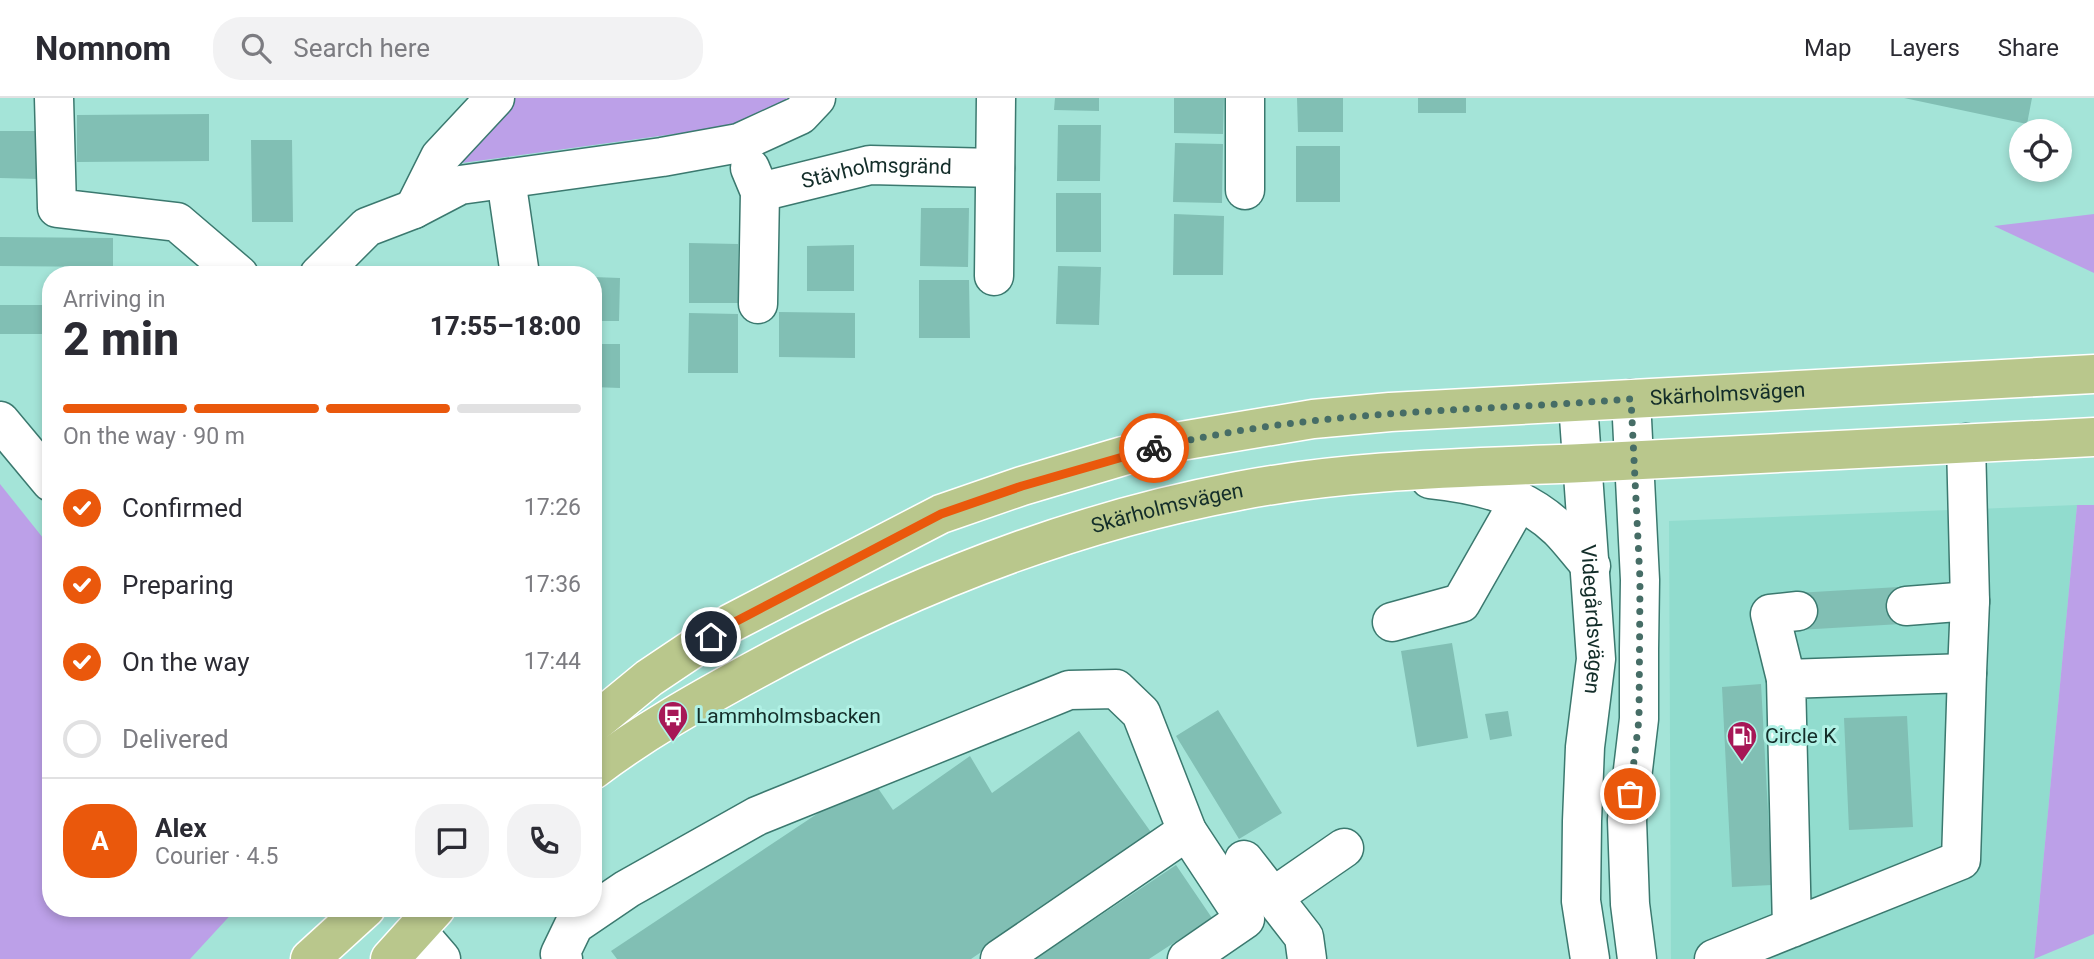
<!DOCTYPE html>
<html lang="en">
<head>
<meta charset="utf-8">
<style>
  body { margin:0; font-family:Roboto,sans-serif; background:#f2f2f3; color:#2b2b33; height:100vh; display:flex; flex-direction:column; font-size:26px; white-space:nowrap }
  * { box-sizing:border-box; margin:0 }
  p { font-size:23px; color:#7c7c81 }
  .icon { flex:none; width:38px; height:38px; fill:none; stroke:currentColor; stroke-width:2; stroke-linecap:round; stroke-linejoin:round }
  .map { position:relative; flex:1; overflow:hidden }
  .panel { position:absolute; left:42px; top:168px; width:560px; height:651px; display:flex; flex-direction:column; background:#fff; border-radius:28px; box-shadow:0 4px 10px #0003 }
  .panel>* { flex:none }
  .controls { position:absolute; left:2009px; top:21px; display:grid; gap:14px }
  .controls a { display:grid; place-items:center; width:63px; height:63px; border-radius:50%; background:#fff; box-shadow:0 4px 10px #0003; font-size:35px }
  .pin { position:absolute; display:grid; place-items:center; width:60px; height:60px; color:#fff; margin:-30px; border:4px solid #fff; border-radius:50%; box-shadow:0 2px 7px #0007 }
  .courier { position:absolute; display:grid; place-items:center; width:70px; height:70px; margin:-35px; border:5px solid #ea580c; border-radius:50%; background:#fff; color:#222; box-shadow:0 2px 9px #0007 }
  .overview em { font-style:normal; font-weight:800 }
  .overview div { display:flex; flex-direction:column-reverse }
  .overview { display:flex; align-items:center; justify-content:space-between; height:119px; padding:0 21px }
  h1 { font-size:46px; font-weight:800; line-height:52px }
  .bar { display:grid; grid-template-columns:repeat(4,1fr); gap:10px 7px; align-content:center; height:84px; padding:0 21px }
  .bar i { height:9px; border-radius:5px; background:#e1e1e2 }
  .bar .current { background:#ea580c }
  .bar p { grid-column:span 4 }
  .line { display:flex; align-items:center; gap:18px; padding:0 21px; border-top:2px solid #e1e1e2 }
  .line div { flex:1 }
  .round { display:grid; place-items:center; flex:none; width:74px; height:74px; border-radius:28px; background:#f2f2f3 }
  ol { padding:0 21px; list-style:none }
  li { display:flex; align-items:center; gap:21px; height:77px }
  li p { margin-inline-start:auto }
  li .icon { padding:7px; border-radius:50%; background:#ea580c; color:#fff; stroke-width:4 }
  li:last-child { color:#7c7c81 }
  li i { width:38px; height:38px; border:4px solid #e1e1e2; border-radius:50% }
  header { display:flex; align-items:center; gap:42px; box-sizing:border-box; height:98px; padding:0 35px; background:#fff; border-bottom:2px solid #e1e1e2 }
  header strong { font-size:33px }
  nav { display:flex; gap:38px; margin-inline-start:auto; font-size:24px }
  .search { width:490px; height:63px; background:#f2f2f3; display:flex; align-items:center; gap:18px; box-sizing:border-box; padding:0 24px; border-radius:28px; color:#7c7c81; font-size:26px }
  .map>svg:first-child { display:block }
  .built { fill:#91dcce }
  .green { fill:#bca0e8 }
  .building { fill:#81bfb4 }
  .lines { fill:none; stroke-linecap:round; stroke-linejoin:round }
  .minor-casing { stroke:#3b796f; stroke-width:41 }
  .major-casing { stroke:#fff; stroke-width:41 }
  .minor { stroke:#fff; stroke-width:38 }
  .major { stroke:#b9c78c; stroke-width:38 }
  .done { stroke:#466d66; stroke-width:7; stroke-dasharray:0 12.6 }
  .route { stroke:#ea580c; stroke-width:9 }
  .labels { text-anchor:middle; stroke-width:6; stroke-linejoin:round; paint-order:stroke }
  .street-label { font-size:21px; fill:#132d29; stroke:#b1f1e5 }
  .poi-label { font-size:21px; fill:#132d29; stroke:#b1f1e5; text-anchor:start }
</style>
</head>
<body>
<header>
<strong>Nomnom</strong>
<div class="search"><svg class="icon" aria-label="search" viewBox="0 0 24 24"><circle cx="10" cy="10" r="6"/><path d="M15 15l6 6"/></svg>Search here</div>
<nav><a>Map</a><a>Layers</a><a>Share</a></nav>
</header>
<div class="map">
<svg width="2094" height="861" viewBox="0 0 2094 861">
  <rect width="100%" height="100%" fill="#a4e4d8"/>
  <!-- built -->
  <path class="built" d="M2077 407 2034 861H1671L1669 423Z"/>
  <!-- green -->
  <path class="green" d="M506 0H794L740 27 447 67Z
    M2094 116V175L1994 128Z
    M0 386 51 450V810H237L190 861H0Z
    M2077 407H2094V836L2034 861Z"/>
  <!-- building -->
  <path class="building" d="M1055 0H1099V13L1054 12Z
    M1174 0H1224L1223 36 1174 35Z
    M1297 0H1343V34H1298Z
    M1418 0H1466V15H1418Z
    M1904 0H2032L2027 26Z
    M209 16V63L77 64V17Z
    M1058 27H1101L1100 83H1057Z
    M0 33H40L39 81 0 80Z
    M251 42H292L293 124H252Z
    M1175 45 1223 46 1222 105 1173 104Z
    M1296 48H1340V104H1296Z
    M1056 95H1101V154H1056Z
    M921 110H969L968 169 920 168Z
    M1174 116 1224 118 1223 177H1173Z
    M0 139 113 140V169L0 168Z
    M689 145 738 146V205H689Z
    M854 147V193H807V148Z
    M1058 168 1101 169 1099 227 1056 226Z
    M593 179 620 180 619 223H593Z
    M919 182H969L970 240H919Z
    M0 207H51V236H0Z
    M779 214 855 215V260L779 259Z
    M689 215 738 216V275H688Z
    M593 246H620V290L593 289Z
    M1899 489 1906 508 1901 526 1798 532 1796 495Z
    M1452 545 1468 640 1417 649 1401 553Z
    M1761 586 1772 787 1732 789 1722 589Z
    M1218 612 1282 715 1239 741 1176 638Z
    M1508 613 1512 638 1490 642 1485 616Z
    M1907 618 1913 729 1849 732 1844 620Z
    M1079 633 1153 737 971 861H617L611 853 871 680 893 712 970 658 992 695Z
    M1176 767 1212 820 1149 861H1035Z"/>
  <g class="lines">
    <!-- minor casing -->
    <g class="minor-casing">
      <g id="minor">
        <path d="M54 0 57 110 177 124 239 177"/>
        <path d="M1245 0V92"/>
        <path d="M750 70 760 94 758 206"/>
        <path d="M506 81 520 177"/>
        <path id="s1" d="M760 94 870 67 995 70"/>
        <path d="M414 111 440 59 495 0"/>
        <path d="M319 177 367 129 414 111 460 87 662 59 739 45 800 17 816 0"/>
        <path d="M994 178 996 0"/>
        <path d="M1631 301 1640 482 1639 551V621L1627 722 1630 806 1637 861"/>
        <path id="s2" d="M1578 305 1596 561 1585 649 1582 723 1581 803 1590 861"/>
        <path d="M0 323 51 384"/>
        <path d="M1966 345 1970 503 1967 575"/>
        <path d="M1430 381C1478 386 1522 396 1559 431 1570 442 1580 456 1591 468"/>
        <path d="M1906 508 1970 503"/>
        <path d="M1392 524 1461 505 1519 403"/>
        <path d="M1786 581 1770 516 1798 513"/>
        <path d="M1244 762 1304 839 1307 861"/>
        <path d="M1273 799 1344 750"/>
        <path d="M416 832 441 861"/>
        <path d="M563 861 560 856 574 827 627 791 757 718 1069 592 1116 591 1141 615 1187 733 1245 821 1187 861"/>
        <path d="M1000 861 1187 733"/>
        <path d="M1714 861 1961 762 1967 575 1786 581 1792 830"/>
      </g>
    </g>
    <!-- major casing -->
    <g class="major-casing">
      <g id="major">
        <path id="s3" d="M593 626 649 580 731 525 941 416 1022 388 1123 358 1181 343 1313 321 1390 314 2094 276"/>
        <path id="s4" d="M593 672C643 634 698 603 753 573 905 490 1068 425 1238 393 1352 371 1468 370 1583 365 1753 357 1924 347 2094 339"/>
        <path d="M310 861 366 810"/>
        <path d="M390 861 436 810"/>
      </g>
    </g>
    <!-- minor -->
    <use href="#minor" class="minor"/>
    <!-- major -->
    <use href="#major" class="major"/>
  </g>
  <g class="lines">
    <!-- done -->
    <path class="done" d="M1154 350C1314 311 1469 314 1631 301L1640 482 1639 621 1630 696"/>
    <!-- route -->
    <path class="route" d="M711 539 731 526 941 416 1022 388 1154 350"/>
  </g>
  <!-- icons -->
  <defs>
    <g id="bus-pin" transform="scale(1.575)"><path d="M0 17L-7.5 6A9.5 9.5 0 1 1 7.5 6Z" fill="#a71756" stroke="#b1f1e5"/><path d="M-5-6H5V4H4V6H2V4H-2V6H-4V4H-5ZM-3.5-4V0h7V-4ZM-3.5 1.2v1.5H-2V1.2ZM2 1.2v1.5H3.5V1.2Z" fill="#fff"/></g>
    <g id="fuel-pin" transform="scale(1.575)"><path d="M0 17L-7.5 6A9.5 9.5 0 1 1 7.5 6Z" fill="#a71756" stroke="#b1f1e5"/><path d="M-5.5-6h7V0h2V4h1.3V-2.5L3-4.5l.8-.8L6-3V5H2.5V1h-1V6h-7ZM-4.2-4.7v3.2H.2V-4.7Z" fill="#fff"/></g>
  </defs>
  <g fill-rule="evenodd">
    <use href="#bus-pin" x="673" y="618"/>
    <use href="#fuel-pin" x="1742" y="638"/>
  </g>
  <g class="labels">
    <!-- street labels -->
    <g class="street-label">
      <text dy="7" stroke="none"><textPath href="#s1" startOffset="119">Stävholmsgränd</textPath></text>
      <text dy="7" stroke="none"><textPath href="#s3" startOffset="1208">Skärholmsvägen</textPath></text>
      <text dy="7" stroke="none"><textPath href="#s4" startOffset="635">Skärholmsvägen</textPath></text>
      <text dy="7" stroke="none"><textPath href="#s2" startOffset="217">Videgårdsvägen</textPath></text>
    </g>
    <!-- poi labels -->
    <g class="poi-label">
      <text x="696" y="625">Lammholmsbacken</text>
      <text x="1765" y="645">Circle K</text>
    </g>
  </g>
</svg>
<div class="controls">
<a><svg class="icon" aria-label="locate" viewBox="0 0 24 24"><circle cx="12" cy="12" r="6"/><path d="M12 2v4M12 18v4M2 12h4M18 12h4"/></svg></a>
</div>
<div class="pin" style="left:1630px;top:696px;background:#ea580c"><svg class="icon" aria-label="bag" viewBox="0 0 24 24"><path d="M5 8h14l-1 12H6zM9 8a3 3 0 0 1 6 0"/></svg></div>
<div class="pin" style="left:711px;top:539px;background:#1f2937"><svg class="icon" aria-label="home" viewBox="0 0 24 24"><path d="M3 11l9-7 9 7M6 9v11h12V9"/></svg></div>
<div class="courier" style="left:1154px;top:350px"><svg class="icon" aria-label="bike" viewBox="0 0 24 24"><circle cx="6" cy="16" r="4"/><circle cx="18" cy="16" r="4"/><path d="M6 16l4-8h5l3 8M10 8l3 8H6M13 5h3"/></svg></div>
<section class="panel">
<div class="overview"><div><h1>2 min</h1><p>Arriving in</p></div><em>17:55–18:00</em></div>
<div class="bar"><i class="current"></i><i class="current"></i><i class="current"></i><i></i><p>On the way · 90 m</p></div>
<ol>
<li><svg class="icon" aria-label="check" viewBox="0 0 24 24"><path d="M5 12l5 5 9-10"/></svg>Confirmed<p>17:26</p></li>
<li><svg class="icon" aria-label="check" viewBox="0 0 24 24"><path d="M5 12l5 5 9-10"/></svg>Preparing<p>17:36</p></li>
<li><svg class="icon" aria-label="check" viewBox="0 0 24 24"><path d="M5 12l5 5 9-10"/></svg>On the way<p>17:44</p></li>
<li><i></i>Delivered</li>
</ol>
<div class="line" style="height:126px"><b class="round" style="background:#ea580c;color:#fff">A</b><div><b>Alex</b><p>Courier · 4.5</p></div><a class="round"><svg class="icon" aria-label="chat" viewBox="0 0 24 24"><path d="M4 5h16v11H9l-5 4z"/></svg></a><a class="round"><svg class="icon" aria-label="phone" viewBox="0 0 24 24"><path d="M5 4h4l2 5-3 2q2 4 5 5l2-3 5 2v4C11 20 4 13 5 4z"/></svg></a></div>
</section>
</div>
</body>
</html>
